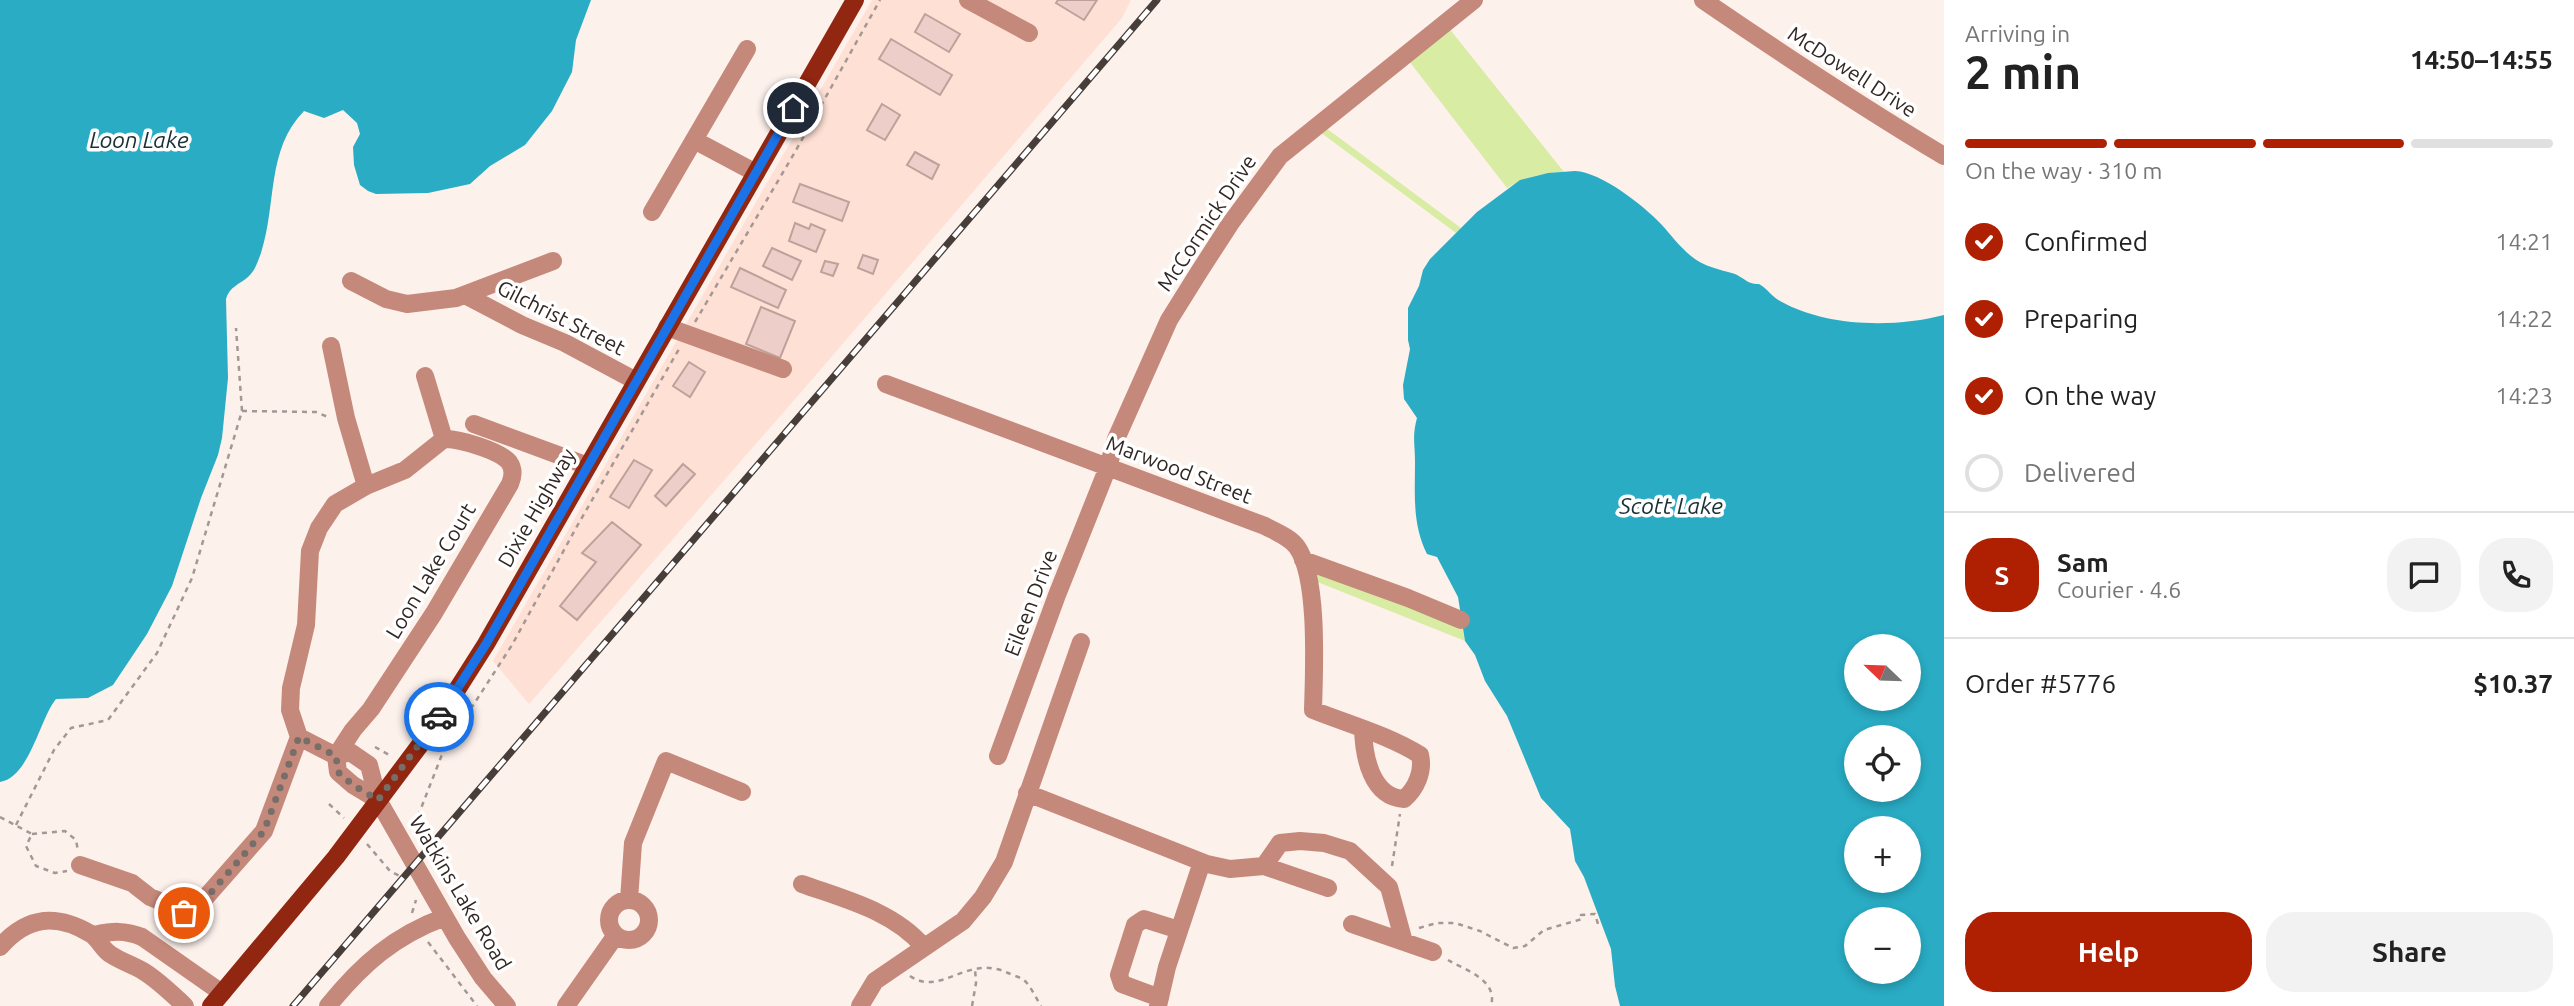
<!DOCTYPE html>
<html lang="en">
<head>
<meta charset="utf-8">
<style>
  body { margin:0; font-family:Ubuntu,sans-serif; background:#f2f2f2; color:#222; height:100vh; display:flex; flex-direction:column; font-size:26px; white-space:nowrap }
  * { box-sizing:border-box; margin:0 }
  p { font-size:23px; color:#767676 }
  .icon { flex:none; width:38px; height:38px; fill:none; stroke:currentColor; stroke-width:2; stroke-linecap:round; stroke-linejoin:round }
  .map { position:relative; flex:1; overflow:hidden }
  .details { display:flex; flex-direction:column; background:#fff; width:630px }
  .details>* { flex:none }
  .needle { width:46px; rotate:293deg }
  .controls { position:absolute; left:1844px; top:634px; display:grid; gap:14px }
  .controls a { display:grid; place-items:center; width:77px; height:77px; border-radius:50%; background:#fff; box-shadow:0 4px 10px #0003; font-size:35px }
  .pin { position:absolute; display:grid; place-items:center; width:60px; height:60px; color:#fff; margin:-30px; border:4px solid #fff; border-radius:50%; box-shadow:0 2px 7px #0007 }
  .courier { position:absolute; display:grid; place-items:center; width:70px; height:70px; margin:-35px; border:5px solid #1a73e8; border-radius:50%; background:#fff; color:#222; box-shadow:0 2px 9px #0007 }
  .summary em { font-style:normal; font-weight:700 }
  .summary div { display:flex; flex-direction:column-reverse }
  .summary { display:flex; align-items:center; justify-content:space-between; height:119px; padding:0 21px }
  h1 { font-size:46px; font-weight:700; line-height:52px }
  .bar { display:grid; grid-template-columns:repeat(4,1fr); gap:10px 7px; align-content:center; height:84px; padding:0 21px }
  .bar i { height:9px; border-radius:5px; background:#e0e0e0 }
  .bar .selected { background:#ae2001 }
  .bar p { grid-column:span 4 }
  .line { display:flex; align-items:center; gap:18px; padding:0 21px; border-top:2px solid #e0e0e0 }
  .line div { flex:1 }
  .round { display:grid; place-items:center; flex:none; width:74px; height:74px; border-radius:28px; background:#f2f2f2 }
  ol { padding:0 21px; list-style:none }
  li { display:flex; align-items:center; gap:21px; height:77px }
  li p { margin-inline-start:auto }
  li .icon { padding:7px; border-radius:50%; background:#ae2001; color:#fff; stroke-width:4 }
  li:last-child { color:#767676 }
  li i { width:38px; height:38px; border:4px solid #e0e0e0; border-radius:50% }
  .action { display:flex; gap:14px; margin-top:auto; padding:14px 21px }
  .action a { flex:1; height:80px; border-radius:28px; background:#ae2001; color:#fff; font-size:28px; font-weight:700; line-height:80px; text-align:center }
  .action a+a { background:#f2f2f2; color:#222 }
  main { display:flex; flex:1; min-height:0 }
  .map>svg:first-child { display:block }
  .built { fill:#fee0d5 }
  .green { fill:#d9eca4 }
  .water { fill:#29acc4; fill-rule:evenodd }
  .building { fill:#edcec8; stroke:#bfa19c; stroke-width:2 }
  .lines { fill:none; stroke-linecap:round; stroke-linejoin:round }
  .path { stroke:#a39894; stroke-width:2.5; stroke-dasharray:5 5; stroke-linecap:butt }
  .minor { stroke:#c5897b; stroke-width:18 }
  .major { stroke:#912611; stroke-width:18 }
  .rail-casing { stroke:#473d39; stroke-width:7 }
  .rail { stroke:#fff; stroke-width:4.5; stroke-dasharray:13; stroke-linecap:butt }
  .done { stroke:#786e69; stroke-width:7; stroke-dasharray:0 12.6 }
  .route { stroke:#1a73e8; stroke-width:9 }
  .labels { text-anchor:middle; stroke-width:7; stroke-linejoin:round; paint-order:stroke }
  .street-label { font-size:21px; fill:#312723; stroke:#fff }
  .water-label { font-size:23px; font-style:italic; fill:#1b3035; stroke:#fff }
</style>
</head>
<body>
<main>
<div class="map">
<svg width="1944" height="1006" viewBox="0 0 1944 1006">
  <rect width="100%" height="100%" fill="#fdf1ec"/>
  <!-- built -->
  <path class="built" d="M872 0H1131L1122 18 809 383 529 704 493 661Z"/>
  <!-- green -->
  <path class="green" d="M1448 27 1564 172C1543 173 1525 177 1507 188L1409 61Z
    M1326 128 1461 228 1456 233 1320 132Z
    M1303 552 1460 614 1465 641 1310 579Z"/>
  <!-- water -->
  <path class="water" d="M0 0H591L576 40 572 72 552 111 525 145 490 166 470 184 428 193 376 194 368 191 360 185 354 165 353 147 360 134 357 123 343 110 324 118 304 111C266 150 277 203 261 253 258 261 255 271 248 277 240 284 229 287 226 299L228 378 222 438 218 455 201 498 172 586 147 634 113 685 88 698 56 699C40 718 30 777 0 782Z
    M1575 171C1601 172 1643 205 1661 224 1671 235 1679 246 1691 256 1704 267 1719 269 1735 274 1744 278 1749 285 1759 284 1768 289 1772 297 1780 301 1826 327 1894 328 1944 315V1006H1620L1615 986 1611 949 1584 877 1575 861 1570 829 1541 798 1507 716 1485 681 1475 655 1465 641 1458 597 1437 557 1427 554C1412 524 1415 494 1415 462 1415 443 1412 437 1417 418L1404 399 1403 385 1410 349 1408 340V308L1419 286 1423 270 1430 259 1477 212 1520 180 1548 173ZM1857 646H1909V698H1857ZM1857 737H1909V789H1857ZM1857 828H1909V880H1857ZM1857 919H1909V971H1857Z"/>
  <!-- building -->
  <path class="building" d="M1058 0H1097L1084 20 1056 3Z
    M925 14 960 34 949 52 915 32Z
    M891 39 952 75 940 95 879 59Z
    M882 104 900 115 885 140 867 130Z
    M915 152 939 165 932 179 907 165Z
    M800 184 849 202 842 221 793 202Z
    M795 223 809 229 811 224 825 230 816 252 789 241Z
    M772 248 801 261 792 280 763 266Z
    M863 255 878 260 873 274 858 268Z
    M825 261 838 264 833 276 821 272Z
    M740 268 786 290 778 308 731 287Z
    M761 307 795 321 780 358 746 344Z
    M689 362 705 372 690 397 673 386Z
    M634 460 652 470 629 508 610 497Z
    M683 464 695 474 666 506 655 496Z
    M612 522 641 545 577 620 560 606 596 562 582 553Z"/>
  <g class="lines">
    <!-- path -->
    <path class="path" d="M695 322 795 152 880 0
      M242 411 316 412 328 417
      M375 747 391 756
      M329 804 344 818
      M418 816 443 752 512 645 576 528 679 349
      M0 817 32 834 26 846 36 866 55 873 67 871
      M16 825 54 750 71 728 108 720 157 653 192 578 242 411 236 328
      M32 834 65 831 76 840 78 851
      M367 844 390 871 402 877
      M1392 866 1400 814
      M412 913 416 900
      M1419 928 1437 923H1455L1480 931 1513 948 1525 946 1544 930 1582 919 1581 915 1595 914 1598 924
      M428 942 477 1006
      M1448 960C1467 971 1498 980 1491 1006
      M910 976C941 997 966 955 1006 972 1012 975 1021 977 1026 982 1032 989 1036 998 1041 1006
      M972 1006 976 983 975 968"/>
    <!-- minor -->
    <path class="minor" d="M968 0 1029 33
      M1703 0C1782 54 1862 107 1944 156
      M696 141 756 173
      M652 212 747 49
      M351 281 386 299 407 304 456 298 553 261
      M465 295 522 325 565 343 636 381
      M667 327 783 369
      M331 346 346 418 366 486
      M425 376 444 439
      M886 384 1265 526C1276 532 1290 537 1297 547 1319 578 1314 672 1313 710 1348 724 1388 735 1420 755 1424 771 1416 789 1404 799 1371 797 1364 756 1363 730
      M474 424 588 466
      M1303 560 1408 598 1461 620
      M299 737 336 756 353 730 371 709 434 613 510 484C513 477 514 469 509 462 500 451 458 438 444 439
      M299 737 290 710 291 688 306 625 310 551 319 528 335 504 366 486 405 470 444 439
      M998 756 1057 595 1108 467 1116 439 1169 320 1199 272 1230 224 1280 156 1474 0
      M1027 793 1207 864 1230 869 1264 866 1328 888
      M378 800 353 785 338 772 336 756 350 752 369 765 378 800 457 938 483 978 507 1006
      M80 865 132 883 150 897 191 914 264 831 299 737
      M1264 866 1280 843 1300 841 1324 843 1350 851 1389 887 1404 942
      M802 884C844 899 893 911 923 946
      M629 900 633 843 666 761 742 792
      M609 920a20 20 0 1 1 40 0a20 20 0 1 1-40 0Z
      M1352 924 1433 952
      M94 935C113 931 124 930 142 937L222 993
      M0 947C27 916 56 913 91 934 99 939 102 949 110 954 120 961 133 965 143 971 158 980 172 994 185 1006
      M1160 998 1122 984 1119 975 1135 925 1144 919 1179 930
      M328 1006C362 964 394 936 445 917
      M566 1006 616 935
      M860 1006 875 981 963 921 983 897 1004 862 1081 642
      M1158 1006 1167 967 1202 862"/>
    <!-- major -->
    <path class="major" d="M211 1006 336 857 432 729 486 644 855 0"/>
    <!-- rail casing -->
    <g class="rail-casing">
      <path id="rail" d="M293 1006 1157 0"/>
    </g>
    <!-- rail -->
    <use href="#rail" class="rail"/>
  </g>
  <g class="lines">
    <!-- done -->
    <path class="done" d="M184 913 191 914 197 909 264 831 299 737 336 756 338 772 353 785 378 800 439 717"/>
    <!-- route -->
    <path class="route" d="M439 717 486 644 793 108"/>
  </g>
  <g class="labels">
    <!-- street labels -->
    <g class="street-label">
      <text transform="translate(1852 72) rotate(33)" y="7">McDowell Drive</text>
      <text transform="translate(1207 223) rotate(-56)" y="7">McCormick Drive</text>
      <text transform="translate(561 318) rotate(27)" y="7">Gilchrist Street</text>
      <text transform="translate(1179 470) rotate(21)" y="7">Marwood Street</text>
      <text transform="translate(537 508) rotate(-60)" y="7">Dixie Highway</text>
      <text transform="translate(431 571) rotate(-59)" y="7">Loon Lake Court</text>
      <text transform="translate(1031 603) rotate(-69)" y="7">Eileen Drive</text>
      <text transform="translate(460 893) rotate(59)" y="7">Watkins Lake Road</text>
    </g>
    <!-- water labels -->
    <g class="water-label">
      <text x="139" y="148">Loon Lake</text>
      <text x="1671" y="514">Scott Lake</text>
    </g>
  </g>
</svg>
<div class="controls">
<a><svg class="needle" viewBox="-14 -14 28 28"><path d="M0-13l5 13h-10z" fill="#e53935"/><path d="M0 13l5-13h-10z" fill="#767676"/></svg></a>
<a><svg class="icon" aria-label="locate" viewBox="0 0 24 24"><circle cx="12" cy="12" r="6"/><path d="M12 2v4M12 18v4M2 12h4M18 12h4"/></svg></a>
<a>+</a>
<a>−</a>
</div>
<div class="pin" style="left:184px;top:913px;background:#ea580c"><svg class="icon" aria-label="bag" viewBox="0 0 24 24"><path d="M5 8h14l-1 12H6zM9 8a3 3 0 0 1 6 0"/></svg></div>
<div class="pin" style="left:793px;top:108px;background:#1f2937"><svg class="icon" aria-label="home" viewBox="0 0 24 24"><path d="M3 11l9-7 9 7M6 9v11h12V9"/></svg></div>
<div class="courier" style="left:439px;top:717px"><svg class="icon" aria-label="car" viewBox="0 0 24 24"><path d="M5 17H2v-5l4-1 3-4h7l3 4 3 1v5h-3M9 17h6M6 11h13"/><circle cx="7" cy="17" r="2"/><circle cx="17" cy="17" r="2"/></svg></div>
</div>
<section class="details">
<div class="summary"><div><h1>2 min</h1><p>Arriving in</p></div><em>14:50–14:55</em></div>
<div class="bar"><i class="selected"></i><i class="selected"></i><i class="selected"></i><i></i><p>On the way · 310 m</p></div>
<ol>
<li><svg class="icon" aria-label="check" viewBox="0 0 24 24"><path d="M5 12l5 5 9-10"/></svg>Confirmed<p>14:21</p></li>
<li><svg class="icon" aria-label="check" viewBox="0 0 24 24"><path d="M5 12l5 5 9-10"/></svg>Preparing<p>14:22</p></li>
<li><svg class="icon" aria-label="check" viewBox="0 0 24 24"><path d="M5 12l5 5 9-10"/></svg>On the way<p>14:23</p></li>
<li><i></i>Delivered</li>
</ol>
<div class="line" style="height:126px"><b class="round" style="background:#ae2001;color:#fff">S</b><div><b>Sam</b><p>Courier · 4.6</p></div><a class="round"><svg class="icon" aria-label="chat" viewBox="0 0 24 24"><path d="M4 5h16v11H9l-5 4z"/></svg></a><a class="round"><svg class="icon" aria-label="phone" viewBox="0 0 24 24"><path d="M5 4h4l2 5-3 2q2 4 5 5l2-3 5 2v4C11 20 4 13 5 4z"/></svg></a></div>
<div class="line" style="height:91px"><div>Order #5776</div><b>$10.37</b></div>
<div class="action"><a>Help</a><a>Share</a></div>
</section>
</main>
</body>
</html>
